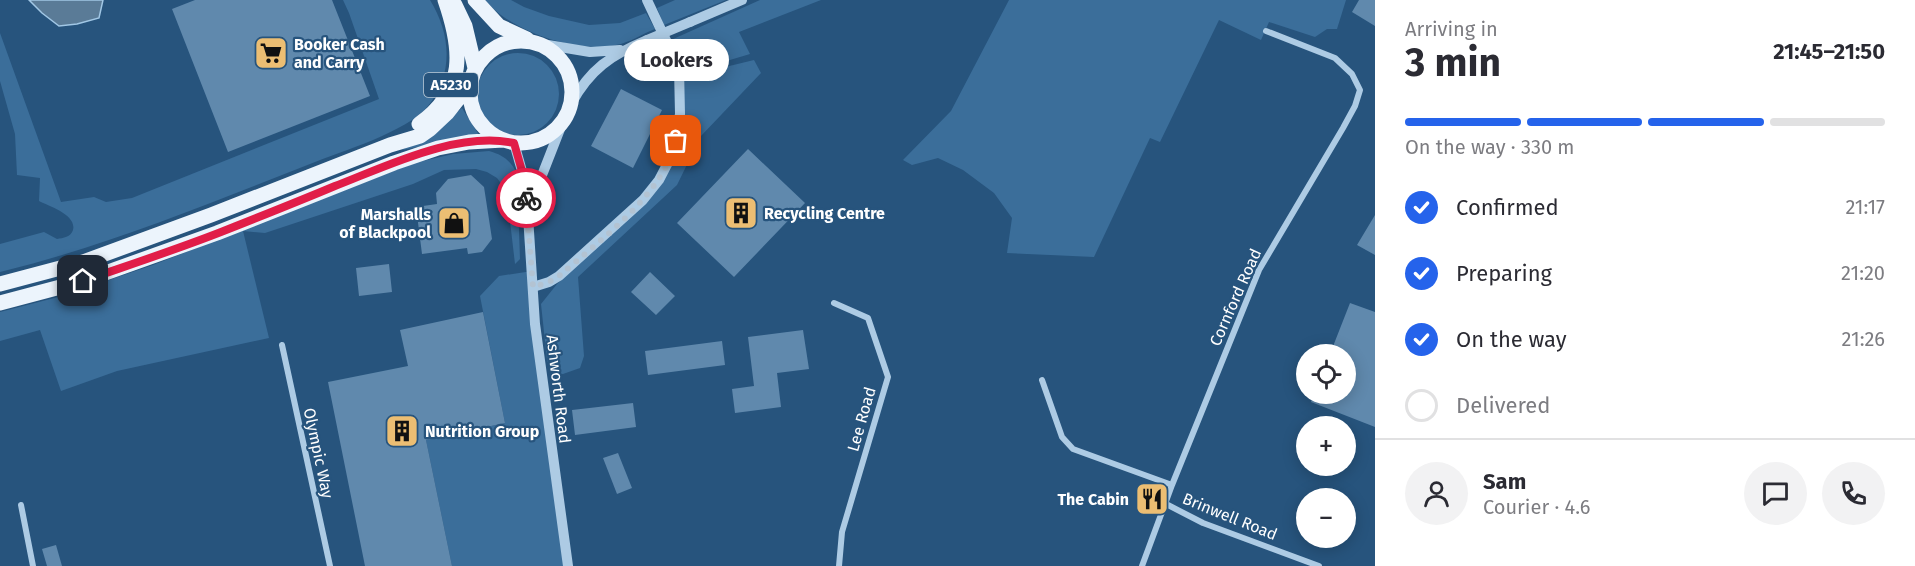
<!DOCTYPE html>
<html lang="en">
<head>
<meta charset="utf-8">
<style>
  body { margin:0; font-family:"Fira Sans",sans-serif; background:#f2f2f3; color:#2b2b33; height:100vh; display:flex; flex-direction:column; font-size:22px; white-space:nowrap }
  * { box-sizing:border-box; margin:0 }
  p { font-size:20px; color:#7c7c81 }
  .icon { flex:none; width:33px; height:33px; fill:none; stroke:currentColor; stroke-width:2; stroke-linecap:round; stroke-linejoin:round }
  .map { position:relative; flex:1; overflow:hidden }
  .panel { display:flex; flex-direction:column; background:#fff; width:540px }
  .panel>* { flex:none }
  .tools { position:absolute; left:1296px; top:344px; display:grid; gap:12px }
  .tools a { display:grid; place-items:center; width:60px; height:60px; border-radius:50%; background:#fff; box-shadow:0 3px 15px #0003; font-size:30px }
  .pin { position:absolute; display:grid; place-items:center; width:51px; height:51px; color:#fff; margin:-26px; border-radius:12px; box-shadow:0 3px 9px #0006 }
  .courier { position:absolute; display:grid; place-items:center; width:60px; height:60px; margin:-30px; border:4px solid #e11d48; border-radius:50%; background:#fff; color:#222; box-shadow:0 2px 8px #0007 }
  .bubble { position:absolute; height:42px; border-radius:21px; background:#fff; box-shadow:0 3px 15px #0003; font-size:20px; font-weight:700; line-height:42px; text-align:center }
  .head em { font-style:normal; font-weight:700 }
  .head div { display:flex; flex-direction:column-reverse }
  .head { display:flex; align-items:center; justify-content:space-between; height:102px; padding:0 30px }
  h1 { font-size:39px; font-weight:700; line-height:45px }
  .bar { display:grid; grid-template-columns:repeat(4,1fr); gap:9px 6px; align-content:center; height:72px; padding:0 30px }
  .bar i { height:8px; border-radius:4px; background:#e1e1e2 }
  .bar .active { background:#2563eb }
  .bar p { grid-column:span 4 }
  .line { display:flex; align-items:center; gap:15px; padding:0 30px; border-top:2px solid #e1e1e2 }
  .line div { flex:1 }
  .round { display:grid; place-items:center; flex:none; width:63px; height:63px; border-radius:32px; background:#f2f2f3 }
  ol { padding:0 30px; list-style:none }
  li { display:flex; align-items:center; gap:18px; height:66px }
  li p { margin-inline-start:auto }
  li .icon { padding:6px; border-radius:50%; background:#2563eb; color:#fff; stroke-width:4 }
  li:last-child { color:#7c7c81 }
  li i { width:33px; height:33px; border:3px solid #e1e1e2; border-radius:50% }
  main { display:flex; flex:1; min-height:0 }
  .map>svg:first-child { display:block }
  .green { fill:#3b6e9a }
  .water { fill:#5a7b97; stroke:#a1c7e5; stroke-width:1.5 }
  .building { fill:#6089ad }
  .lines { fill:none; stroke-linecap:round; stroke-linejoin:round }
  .minor { stroke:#adcbe4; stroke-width:6 }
  .tertiary { stroke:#adcbe4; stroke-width:10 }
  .primary { stroke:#ecf4fc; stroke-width:15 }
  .tertiary-bridge { stroke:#adcbe4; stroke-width:10 }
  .done { stroke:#b3c3d2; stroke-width:6; stroke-dasharray:0 10.8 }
  .route { stroke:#e11d48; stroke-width:8 }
  .labels { text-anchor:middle; stroke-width:4.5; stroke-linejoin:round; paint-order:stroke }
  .shield { fill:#27547d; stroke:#beccd8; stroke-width:1.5 }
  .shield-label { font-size:15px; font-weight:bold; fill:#fff }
  .poi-label { font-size:16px; font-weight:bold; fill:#fff; stroke:#27547d; text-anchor:start }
  .street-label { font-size:16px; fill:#fff; stroke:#27547d }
</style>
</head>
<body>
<main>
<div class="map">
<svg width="1375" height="566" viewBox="0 0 1375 566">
  <rect width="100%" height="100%" fill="#27547d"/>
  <!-- green -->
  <path class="green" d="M343 0H430C451 34 454 74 428 106 407 132 342 151 310 164 208 204 107 246 0 272V244L44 232 57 239C63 238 71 237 73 230 77 215 49 206 39 201L40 178 17 175 15 134 0 81V33L61 202 94 197 106 202 132 198 379 99 349 13Z
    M485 0H511L524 7 549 16 589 25 620 23 646 13 655 29C642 34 629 43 616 45 577 54 510 31 485 0Z
    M675 0H726L664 25 657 8Z
    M760 0H821L739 32 750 54 683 74V62L671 40Z
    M1009 0H1346L1337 29H1327L1315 37 1269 22 1261 40 1219 20 1160 142 1150 138 1094 257 1007 253 1012 218 994 193 963 170 938 158 912 165 903 160 951 111Z
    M477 94a41 41 0 1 1 82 0a41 41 0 1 1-82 0Z
    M754 60 761 73 701 136 677 185 578 277 584 356 580 368 563 374 552 373 547 360 541 304 557 284 641 206 684 122V77Z
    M462 108 479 135 402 150 428 136Z
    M489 151C503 155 510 160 517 173L520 259 515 264 508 204 503 186 497 178 487 172 476 169 444 170 413 184 265 233 243 231 269 338 117 371 61 391 40 330 0 341V312L62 296 153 265 414 163 453 154Z
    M532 271 568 566H452L426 440 505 423 480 296 499 276Z"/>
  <!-- water -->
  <path class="water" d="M29 0H103L99 18 77 24 59 26 42 13Z"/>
  <!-- building -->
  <path class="building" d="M195 0H332L370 96 228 152 172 9Z
    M1359 0H1375V26L1352 12Z
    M621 89 662 110 633 168 591 146Z
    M748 149 805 203 734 277 677 223Z
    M471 175 484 187 492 239 482 252 468 254 467 248 422 254 416 207 437 204 436 193 448 179Z
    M1375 215V255L1357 245Z
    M389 264 392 292 359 296 356 268Z
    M650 272 675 296 656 315 631 292Z
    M1350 303 1375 312V427L1311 402 1314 393H1346V354H1330Z
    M483 312 505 423 426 440 452 566H365L328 382 408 366 400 330Z
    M803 330 809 369 777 373 781 407 735 413 732 389 754 386 748 337Z
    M722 341 725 365 648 375 645 351Z
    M633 403 636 427 575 435 572 410Z
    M618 453 632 488 617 494 603 458Z
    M56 545 62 566H47L42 549Z"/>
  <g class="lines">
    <!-- minor -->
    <path class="minor" d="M834 303 868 318 888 377 842 532 839 566
      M282 345 330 566
      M1042 380 1062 437 1073 449 1172 485
      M1166 504 1203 523 1319 566
      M21 505 33 566
      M1142 566 1172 485 1259 270 1343 128 1355 106 1360 90 1352 74 1335 58 1266 31"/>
    <!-- tertiary -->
    <path class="tertiary" d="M690 22 742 0
      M542 44 590 52 620 50
      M571 104C590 69 611 55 647 40
      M514 143 526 185 535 324 568 566
      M528 211 564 119
      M533 287 549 282 559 276 643 200 659 180 673 153 680 114 679 68 647 0"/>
    <!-- primary -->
    <path class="primary" d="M475 0 499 26 527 39
      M455 5 465 26 475 68
      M470 92a51 51 0 1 1 102 0a51 51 0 1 1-102 0Z
      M419 124C467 90 462 49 445 0
      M0 284 83 262 211 215 390 145 420 136 430 129 447 113 469 85
      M0 303 83 281 217 233 394 163 438 148 469 142 503 140"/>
    <!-- tertiary-bridge -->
    <path class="tertiary-bridge" d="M647 40 690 22"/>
  </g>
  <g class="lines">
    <!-- done -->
    <path class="done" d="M526 198 533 287 549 282 559 276C599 241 664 194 676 141"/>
    <!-- route -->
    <path class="route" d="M83 281C129 265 175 250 221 232 259 217 297 202 335 186 387 166 457 131 514 143L526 185V198"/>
  </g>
  <!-- icons -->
  <defs>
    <g id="supermarket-square" transform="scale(1.725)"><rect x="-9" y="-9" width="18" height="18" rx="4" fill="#ecbe73" stroke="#27547d"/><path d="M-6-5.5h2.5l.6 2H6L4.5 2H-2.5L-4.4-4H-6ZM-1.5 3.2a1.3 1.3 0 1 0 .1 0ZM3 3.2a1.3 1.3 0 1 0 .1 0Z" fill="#111"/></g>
    <g id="building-square" transform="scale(1.725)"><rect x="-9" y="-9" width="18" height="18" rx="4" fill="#ecbe73" stroke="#27547d"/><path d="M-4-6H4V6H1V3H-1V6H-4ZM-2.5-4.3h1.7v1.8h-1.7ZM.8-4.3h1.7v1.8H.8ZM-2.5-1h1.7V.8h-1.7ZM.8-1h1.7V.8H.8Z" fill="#111"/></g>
    <g id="shop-square" transform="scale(1.725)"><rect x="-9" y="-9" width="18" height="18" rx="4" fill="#ecbe73" stroke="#27547d"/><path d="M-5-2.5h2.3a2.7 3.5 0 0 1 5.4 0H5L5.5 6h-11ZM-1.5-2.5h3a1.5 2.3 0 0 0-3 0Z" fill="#111"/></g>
    <g id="restaurant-square" transform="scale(1.725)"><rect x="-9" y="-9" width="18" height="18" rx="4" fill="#ecbe73" stroke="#27547d"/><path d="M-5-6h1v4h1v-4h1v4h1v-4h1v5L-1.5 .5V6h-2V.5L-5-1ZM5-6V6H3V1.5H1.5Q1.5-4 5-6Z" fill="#111"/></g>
  </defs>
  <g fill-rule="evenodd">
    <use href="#supermarket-square" x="271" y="53"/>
    <use href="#building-square" x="741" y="213"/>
    <use href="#shop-square" x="454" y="223"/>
    <use href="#building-square" x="402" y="431"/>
    <use href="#restaurant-square" x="1152" y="499"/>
  </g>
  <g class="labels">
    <!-- shield labels -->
    <rect class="shield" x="424" y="73" width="54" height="24" rx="4.5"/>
    <g class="shield-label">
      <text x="451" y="90">A5230</text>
    </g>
    <!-- poi labels -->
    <g class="poi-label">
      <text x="294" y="50">Booker Cash<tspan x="294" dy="18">and Carry</tspan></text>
      <text x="764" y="219">Recycling Centre</text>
      <text x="431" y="220" text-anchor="end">Marshalls<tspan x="431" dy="18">of Blackpool</tspan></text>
      <text x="425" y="437">Nutrition Group</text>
      <text x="1129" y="505" text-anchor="end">The Cabin</text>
    </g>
    <!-- street labels -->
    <g class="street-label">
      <text transform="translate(1235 297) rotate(-66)" y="6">Cornford Road</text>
      <text transform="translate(559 389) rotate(83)" y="6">Ashworth Road</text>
      <text transform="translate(861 419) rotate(-74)" y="6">Lee Road</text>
      <text transform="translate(319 453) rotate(78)" y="6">Olympic Way</text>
      <text transform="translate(1230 516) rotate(22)" y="6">Brinwell Road</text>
    </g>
  </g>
</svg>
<div class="tools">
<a><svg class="icon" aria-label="locate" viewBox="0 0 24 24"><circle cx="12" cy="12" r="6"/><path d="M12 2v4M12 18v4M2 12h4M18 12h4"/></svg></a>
<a>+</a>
<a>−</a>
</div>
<div class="pin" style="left:676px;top:141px;background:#ea580c"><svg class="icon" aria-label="bag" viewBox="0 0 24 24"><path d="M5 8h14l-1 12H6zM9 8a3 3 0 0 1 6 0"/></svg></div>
<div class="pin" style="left:83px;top:281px;background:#1f2937"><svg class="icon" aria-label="home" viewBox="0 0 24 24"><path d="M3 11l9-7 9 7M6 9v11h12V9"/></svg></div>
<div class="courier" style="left:526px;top:198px"><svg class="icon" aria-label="bike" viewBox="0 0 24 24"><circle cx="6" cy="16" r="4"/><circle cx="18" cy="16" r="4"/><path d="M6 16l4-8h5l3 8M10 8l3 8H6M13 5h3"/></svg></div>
<div class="bubble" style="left:624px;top:39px;width:105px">Lookers</div>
</div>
<section class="panel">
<div class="head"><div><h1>3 min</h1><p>Arriving in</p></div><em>21:45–21:50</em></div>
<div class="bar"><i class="active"></i><i class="active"></i><i class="active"></i><i></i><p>On the way · 330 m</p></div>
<ol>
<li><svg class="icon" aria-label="check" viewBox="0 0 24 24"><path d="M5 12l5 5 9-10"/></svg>Confirmed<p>21:17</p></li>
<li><svg class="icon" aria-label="check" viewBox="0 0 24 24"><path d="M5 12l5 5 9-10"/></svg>Preparing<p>21:20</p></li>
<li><svg class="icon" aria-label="check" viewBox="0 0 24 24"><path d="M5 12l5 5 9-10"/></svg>On the way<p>21:26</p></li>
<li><i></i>Delivered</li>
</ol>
<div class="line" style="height:108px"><a class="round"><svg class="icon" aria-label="person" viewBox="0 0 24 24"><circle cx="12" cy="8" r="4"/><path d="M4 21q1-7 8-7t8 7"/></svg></a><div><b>Sam</b><p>Courier · 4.6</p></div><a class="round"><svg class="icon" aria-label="chat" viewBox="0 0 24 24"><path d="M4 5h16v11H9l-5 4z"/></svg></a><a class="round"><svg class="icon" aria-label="phone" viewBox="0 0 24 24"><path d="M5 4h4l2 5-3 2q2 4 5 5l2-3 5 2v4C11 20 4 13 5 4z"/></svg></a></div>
</section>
</main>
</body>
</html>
